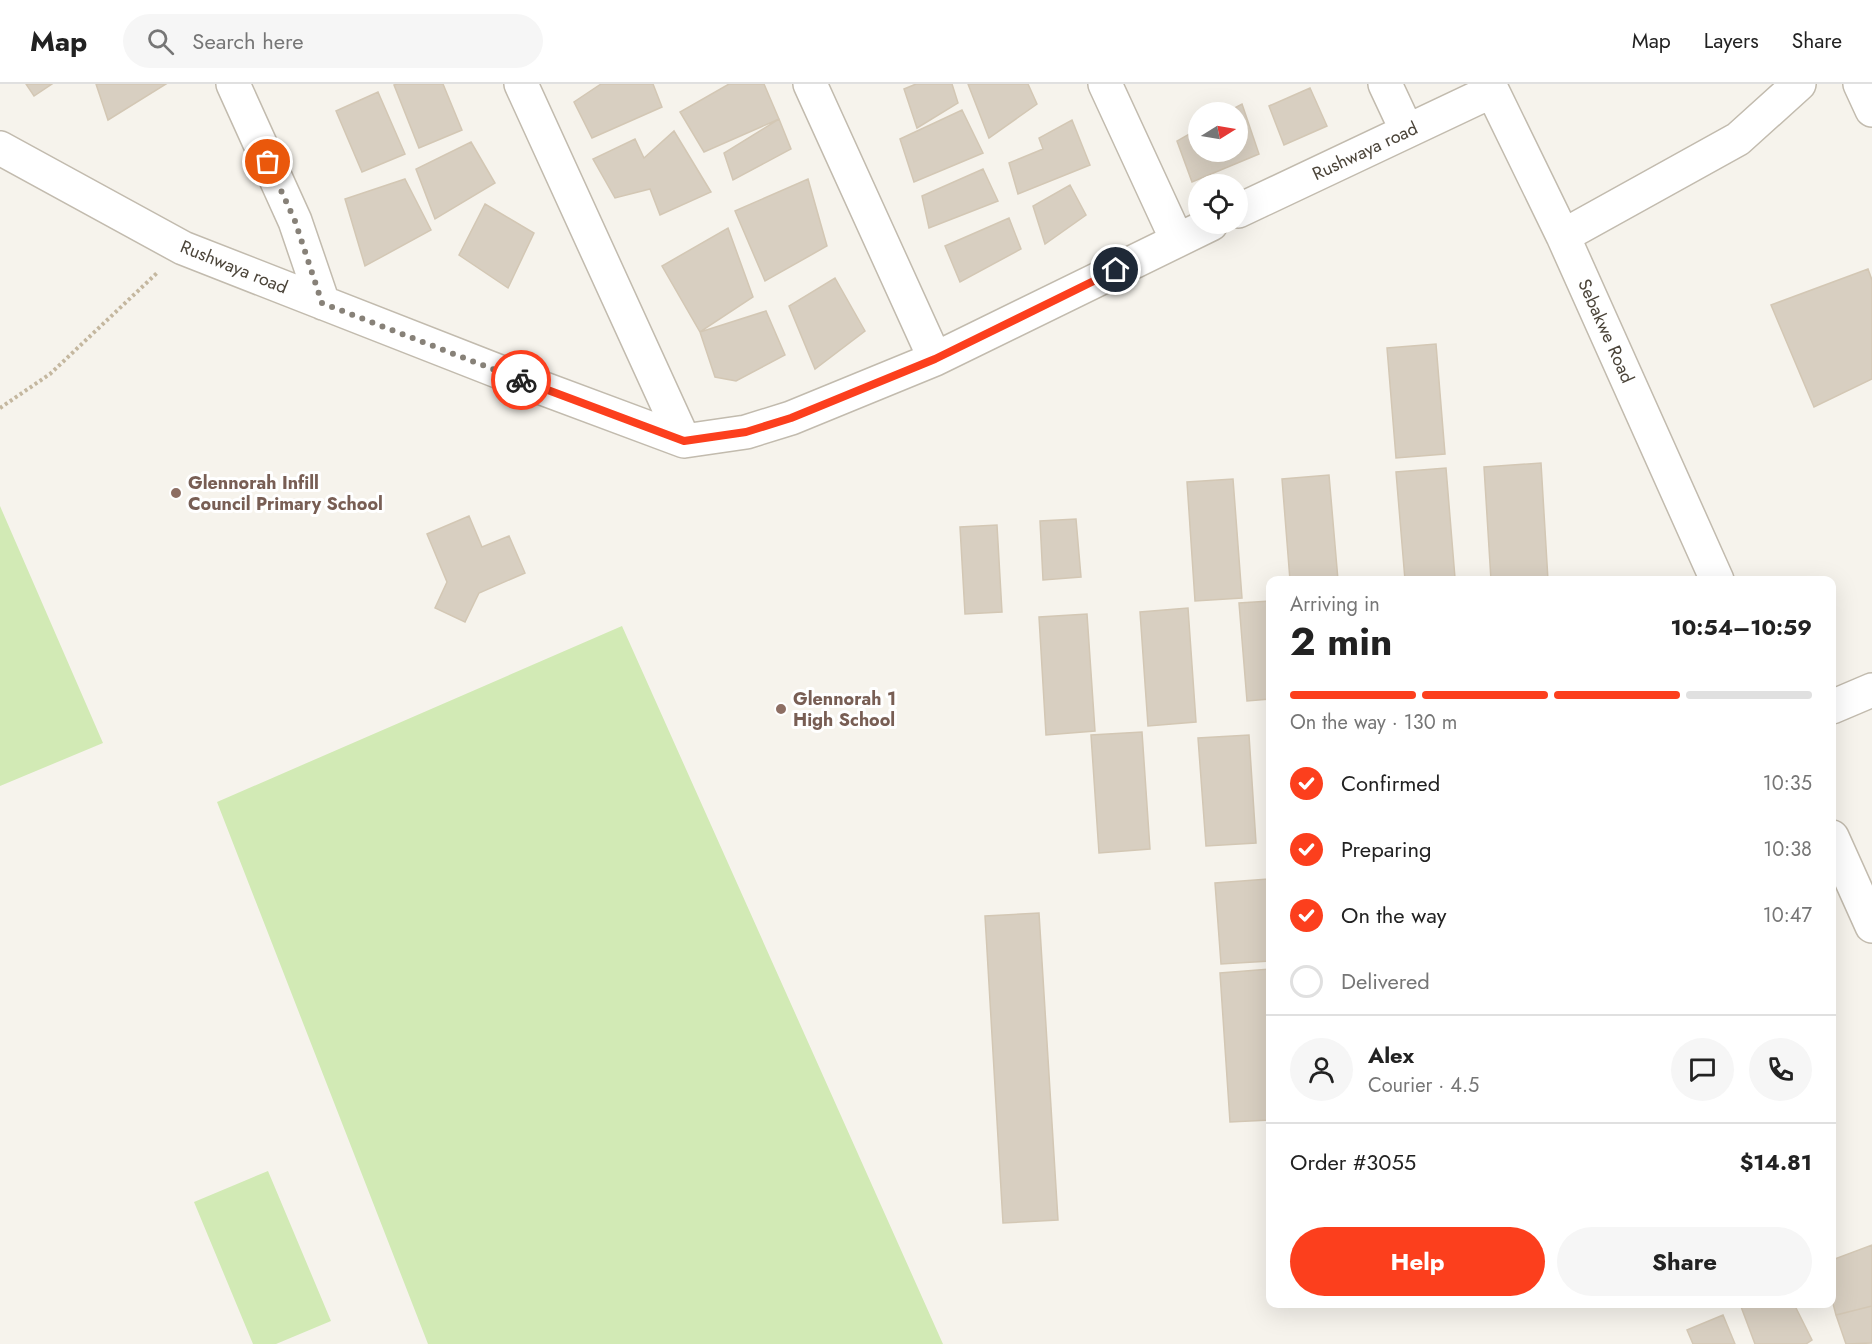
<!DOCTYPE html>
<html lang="en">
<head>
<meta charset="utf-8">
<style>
  body { margin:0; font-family:Jost,sans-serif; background:#f6f6f6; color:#222; height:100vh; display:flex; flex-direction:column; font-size:22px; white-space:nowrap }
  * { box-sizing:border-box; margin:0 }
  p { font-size:20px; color:#767676 }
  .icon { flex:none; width:33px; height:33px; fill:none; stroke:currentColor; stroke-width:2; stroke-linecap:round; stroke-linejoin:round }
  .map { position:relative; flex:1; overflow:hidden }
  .drawer { position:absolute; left:1266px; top:492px; width:570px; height:732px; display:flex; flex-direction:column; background:#fff; border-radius:12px; box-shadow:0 6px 24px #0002 }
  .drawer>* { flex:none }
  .needle { width:39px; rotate:79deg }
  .buttons { position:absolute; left:1188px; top:18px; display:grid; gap:12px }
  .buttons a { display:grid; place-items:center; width:60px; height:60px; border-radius:50%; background:#fff; box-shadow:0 6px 24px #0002; font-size:30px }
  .pin { position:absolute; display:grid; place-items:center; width:51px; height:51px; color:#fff; margin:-26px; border:3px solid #fff; border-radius:50%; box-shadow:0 2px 6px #0007 }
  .courier { position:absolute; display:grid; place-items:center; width:60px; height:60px; margin:-30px; border:4px solid #fc3f1d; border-radius:50%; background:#fff; color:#222; box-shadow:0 2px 8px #0007 }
  .headline em { font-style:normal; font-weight:700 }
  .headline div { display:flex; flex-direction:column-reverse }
  .headline { display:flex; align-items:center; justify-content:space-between; height:102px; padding:0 24px }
  h1 { font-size:39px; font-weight:700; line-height:45px }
  .bar { display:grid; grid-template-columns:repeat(4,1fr); gap:9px 6px; align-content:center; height:72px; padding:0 24px }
  .bar i { height:8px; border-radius:4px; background:#e0e0e0 }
  .bar .current { background:#fc3f1d }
  .bar p { grid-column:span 4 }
  .line { display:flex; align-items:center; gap:15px; padding:0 24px; border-top:2px solid #e0e0e0 }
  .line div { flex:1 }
  .round { display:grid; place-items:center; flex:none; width:63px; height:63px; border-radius:32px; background:#f6f6f6 }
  ol { padding:0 24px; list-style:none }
  li { display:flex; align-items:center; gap:18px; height:66px }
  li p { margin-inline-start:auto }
  li .icon { padding:6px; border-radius:50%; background:#fc3f1d; color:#fff; stroke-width:4 }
  li:last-child { color:#767676 }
  li i { width:33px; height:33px; border:3px solid #e0e0e0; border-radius:50% }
  .primary-button { display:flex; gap:12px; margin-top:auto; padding:12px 24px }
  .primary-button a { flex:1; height:69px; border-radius:36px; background:#fc3f1d; color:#fff; font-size:24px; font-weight:700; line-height:69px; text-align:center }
  .primary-button a+a { background:#f6f6f6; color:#222 }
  header { display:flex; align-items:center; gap:36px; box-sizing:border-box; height:84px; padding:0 30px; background:#fff; border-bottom:2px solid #e0e0e0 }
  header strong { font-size:28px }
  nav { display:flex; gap:33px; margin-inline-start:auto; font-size:21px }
  .search { width:420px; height:54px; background:#f6f6f6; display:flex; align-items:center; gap:15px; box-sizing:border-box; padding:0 21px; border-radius:33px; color:#767676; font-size:22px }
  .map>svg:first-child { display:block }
  .green { fill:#d2eab5 }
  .building { fill:#d8cfc1; stroke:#d3c7b4; stroke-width:1.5 }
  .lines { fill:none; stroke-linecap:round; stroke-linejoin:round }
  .minor-casing { stroke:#c2bbae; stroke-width:36 }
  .path { stroke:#c4b79f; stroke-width:4; stroke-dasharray:3 3; stroke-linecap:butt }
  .minor { stroke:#fff; stroke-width:33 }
  .done { stroke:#878178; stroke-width:6; stroke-dasharray:0 10.8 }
  .route { stroke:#fc3f1d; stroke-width:8 }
  .education-dot { fill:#8d6e63; stroke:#fff; stroke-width:2 }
  .labels { text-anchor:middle; stroke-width:6; stroke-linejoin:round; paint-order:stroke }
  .street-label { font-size:18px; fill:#4b4439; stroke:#fff }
  .education-label { font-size:18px; font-weight:bold; fill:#785e54; stroke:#fff; text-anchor:start }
</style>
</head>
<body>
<header>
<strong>Map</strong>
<div class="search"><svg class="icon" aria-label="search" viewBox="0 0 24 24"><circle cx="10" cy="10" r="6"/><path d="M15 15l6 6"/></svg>Search here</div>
<nav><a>Map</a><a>Layers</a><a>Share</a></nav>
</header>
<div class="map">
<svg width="1872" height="1260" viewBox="0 0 1872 1260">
  <rect width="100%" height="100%" fill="#f6f3ec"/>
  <!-- green -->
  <path class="green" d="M0 422 103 659 0 702Z
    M622 542 943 1260H428L217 718Z
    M268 1087 331 1237 276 1260H253L194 1118Z"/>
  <!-- building -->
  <path class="building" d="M26 0H52L34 12Z
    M96 0H166L108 36Z
    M397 0H443L462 46 419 64 394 1Z
    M601 0H653L662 23 592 54 574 18Z
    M729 0H764L779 35 704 68 680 28Z
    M916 0H952L958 19 917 44 904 5Z
    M968 0H1028L1037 20 989 54Z
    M1310 4 1327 42 1284 61 1269 22Z
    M378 8 405 70 362 88 336 27Z
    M1242 20 1259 70 1192 98 1177 57 1198 45V68H1238V28H1227Z
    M962 26 983 69 914 98 900 55Z
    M779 35 791 65 733 96 724 69Z
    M1072 36 1090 81 1018 110 1009 79 1043 65 1039 54Z
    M674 47 711 108 660 131 650 105 615 114 593 75 635 55 644 74Z
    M471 58 495 99 435 135 416 85Z
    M983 85 998 117 929 144 922 112Z
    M405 95 431 146 365 182 345 115Z
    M808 95 827 162 765 197 735 127Z
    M1070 101 1086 131 1045 160 1033 122Z
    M485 120 534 149 508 204 459 171Z
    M1009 134 1021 165 960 198 945 162Z
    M728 144 753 213 700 248 662 182Z
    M1868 185 1872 196V295L1814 323 1771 221Z
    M835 194 865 247 815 285 789 222Z
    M766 227 785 271 736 297 715 293 700 248Z
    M1436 260 1445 370 1396 374 1387 264Z
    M1541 379 1548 496H1491L1484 383Z
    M1446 384 1455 494 1405 496 1396 388Z
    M1329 391 1338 496H1290L1282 395Z
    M1233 395 1242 514 1195 517 1187 398Z
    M469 432 482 463 509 452 525 489 479 509 465 538 435 524 447 498 427 450Z
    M1076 435 1081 493 1043 496 1040 437Z
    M997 441 1002 528 965 530 960 443Z
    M1270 517V615L1247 617 1239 519Z
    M1188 524 1196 638 1148 642 1140 528Z
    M1087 530 1095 647 1046 651 1039 533Z
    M1142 648 1150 765 1099 769 1091 651Z
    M1249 651 1256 759 1206 762 1198 654Z
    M1268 795 1270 840V877L1221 880 1215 799Z
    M1039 829 1058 1136 1003 1139 985 832Z
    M1270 885V1036L1230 1038 1220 889Z
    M1872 1161V1222L1836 1231 1832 1216V1176Z
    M1740 1220H1794L1812 1256 1806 1260H1755Z
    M1872 1222V1259L1846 1260 1836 1231Z
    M1723 1231 1735 1260H1693L1687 1246Z"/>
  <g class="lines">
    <!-- minor casing -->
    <g class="minor-casing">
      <path id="minor" d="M233 0 295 137 323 219
        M521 0 684 357
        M810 0 935 275
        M1105 0 1177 156
        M1385 0 1407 47
        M1489 0 1563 152 1717 496
        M1860 0 1872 26
        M0 64 183 164 523 297 684 357 746 348 791 334 935 275 1211 140
        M1238 127 1492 7
        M1563 152 1738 55 1799 0
        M1832 623 1872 606
        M1832 753 1872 842"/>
    </g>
    <!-- path -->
    <path class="path" d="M0 324 50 290 158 188"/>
    <!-- minor -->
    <use href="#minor" class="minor"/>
  </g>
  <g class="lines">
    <!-- done -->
    <path class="done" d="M268 78 295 137 322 219 521 296"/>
    <!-- route -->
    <path class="route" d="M521 296 684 357 746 348 791 334 935 275 1116 186"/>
  </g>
  <!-- markers -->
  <g class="education-dot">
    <circle cx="176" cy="409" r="6"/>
    <circle cx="781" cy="625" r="6"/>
  </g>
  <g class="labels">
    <!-- street labels -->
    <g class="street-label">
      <text transform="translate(1365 67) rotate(-25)" y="6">Rushwaya road</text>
      <text transform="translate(234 183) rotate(22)" y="6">Rushwaya road</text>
      <text transform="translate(1606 247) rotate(66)" y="6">Sebakwe Road</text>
    </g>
    <!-- education labels -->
    <g class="education-label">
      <text x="188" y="405">Glennorah Infill<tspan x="188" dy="21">Council Primary School</tspan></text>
      <text x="793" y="621">Glennorah 1<tspan x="793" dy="21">High School</tspan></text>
    </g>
  </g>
</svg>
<div class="buttons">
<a><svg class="needle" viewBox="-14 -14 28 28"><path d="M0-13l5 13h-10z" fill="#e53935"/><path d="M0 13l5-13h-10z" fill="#767676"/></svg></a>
<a><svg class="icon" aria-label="locate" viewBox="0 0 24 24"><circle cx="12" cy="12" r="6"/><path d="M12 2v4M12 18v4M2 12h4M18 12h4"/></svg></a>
</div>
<div class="pin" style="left:268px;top:78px;background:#ea580c"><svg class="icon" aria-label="bag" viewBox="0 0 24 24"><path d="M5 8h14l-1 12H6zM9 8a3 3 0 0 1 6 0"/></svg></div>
<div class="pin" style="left:1116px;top:186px;background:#1f2937"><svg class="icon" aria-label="home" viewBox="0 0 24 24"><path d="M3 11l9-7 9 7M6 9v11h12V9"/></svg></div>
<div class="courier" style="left:521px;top:296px"><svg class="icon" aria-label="bike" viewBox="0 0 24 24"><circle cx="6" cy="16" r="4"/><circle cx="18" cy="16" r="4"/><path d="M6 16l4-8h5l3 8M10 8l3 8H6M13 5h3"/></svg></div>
<section class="drawer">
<div class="headline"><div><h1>2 min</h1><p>Arriving in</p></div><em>10:54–10:59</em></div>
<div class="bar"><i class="current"></i><i class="current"></i><i class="current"></i><i></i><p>On the way · 130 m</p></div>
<ol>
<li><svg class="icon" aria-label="check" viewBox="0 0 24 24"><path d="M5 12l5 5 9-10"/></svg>Confirmed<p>10:35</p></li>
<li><svg class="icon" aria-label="check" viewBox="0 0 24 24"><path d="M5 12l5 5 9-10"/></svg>Preparing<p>10:38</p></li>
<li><svg class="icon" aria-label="check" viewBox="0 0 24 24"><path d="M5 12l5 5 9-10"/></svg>On the way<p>10:47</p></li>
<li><i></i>Delivered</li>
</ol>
<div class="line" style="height:108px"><a class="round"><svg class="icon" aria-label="person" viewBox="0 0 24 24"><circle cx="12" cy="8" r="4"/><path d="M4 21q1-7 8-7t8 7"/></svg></a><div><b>Alex</b><p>Courier · 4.5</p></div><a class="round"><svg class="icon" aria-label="chat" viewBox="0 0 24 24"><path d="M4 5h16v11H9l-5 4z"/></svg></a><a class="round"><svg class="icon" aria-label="phone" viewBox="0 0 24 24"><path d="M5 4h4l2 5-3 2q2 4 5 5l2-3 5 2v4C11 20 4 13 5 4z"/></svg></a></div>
<div class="line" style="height:78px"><div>Order #3055</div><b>$14.81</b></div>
<div class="primary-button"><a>Help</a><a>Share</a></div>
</section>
</div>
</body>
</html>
